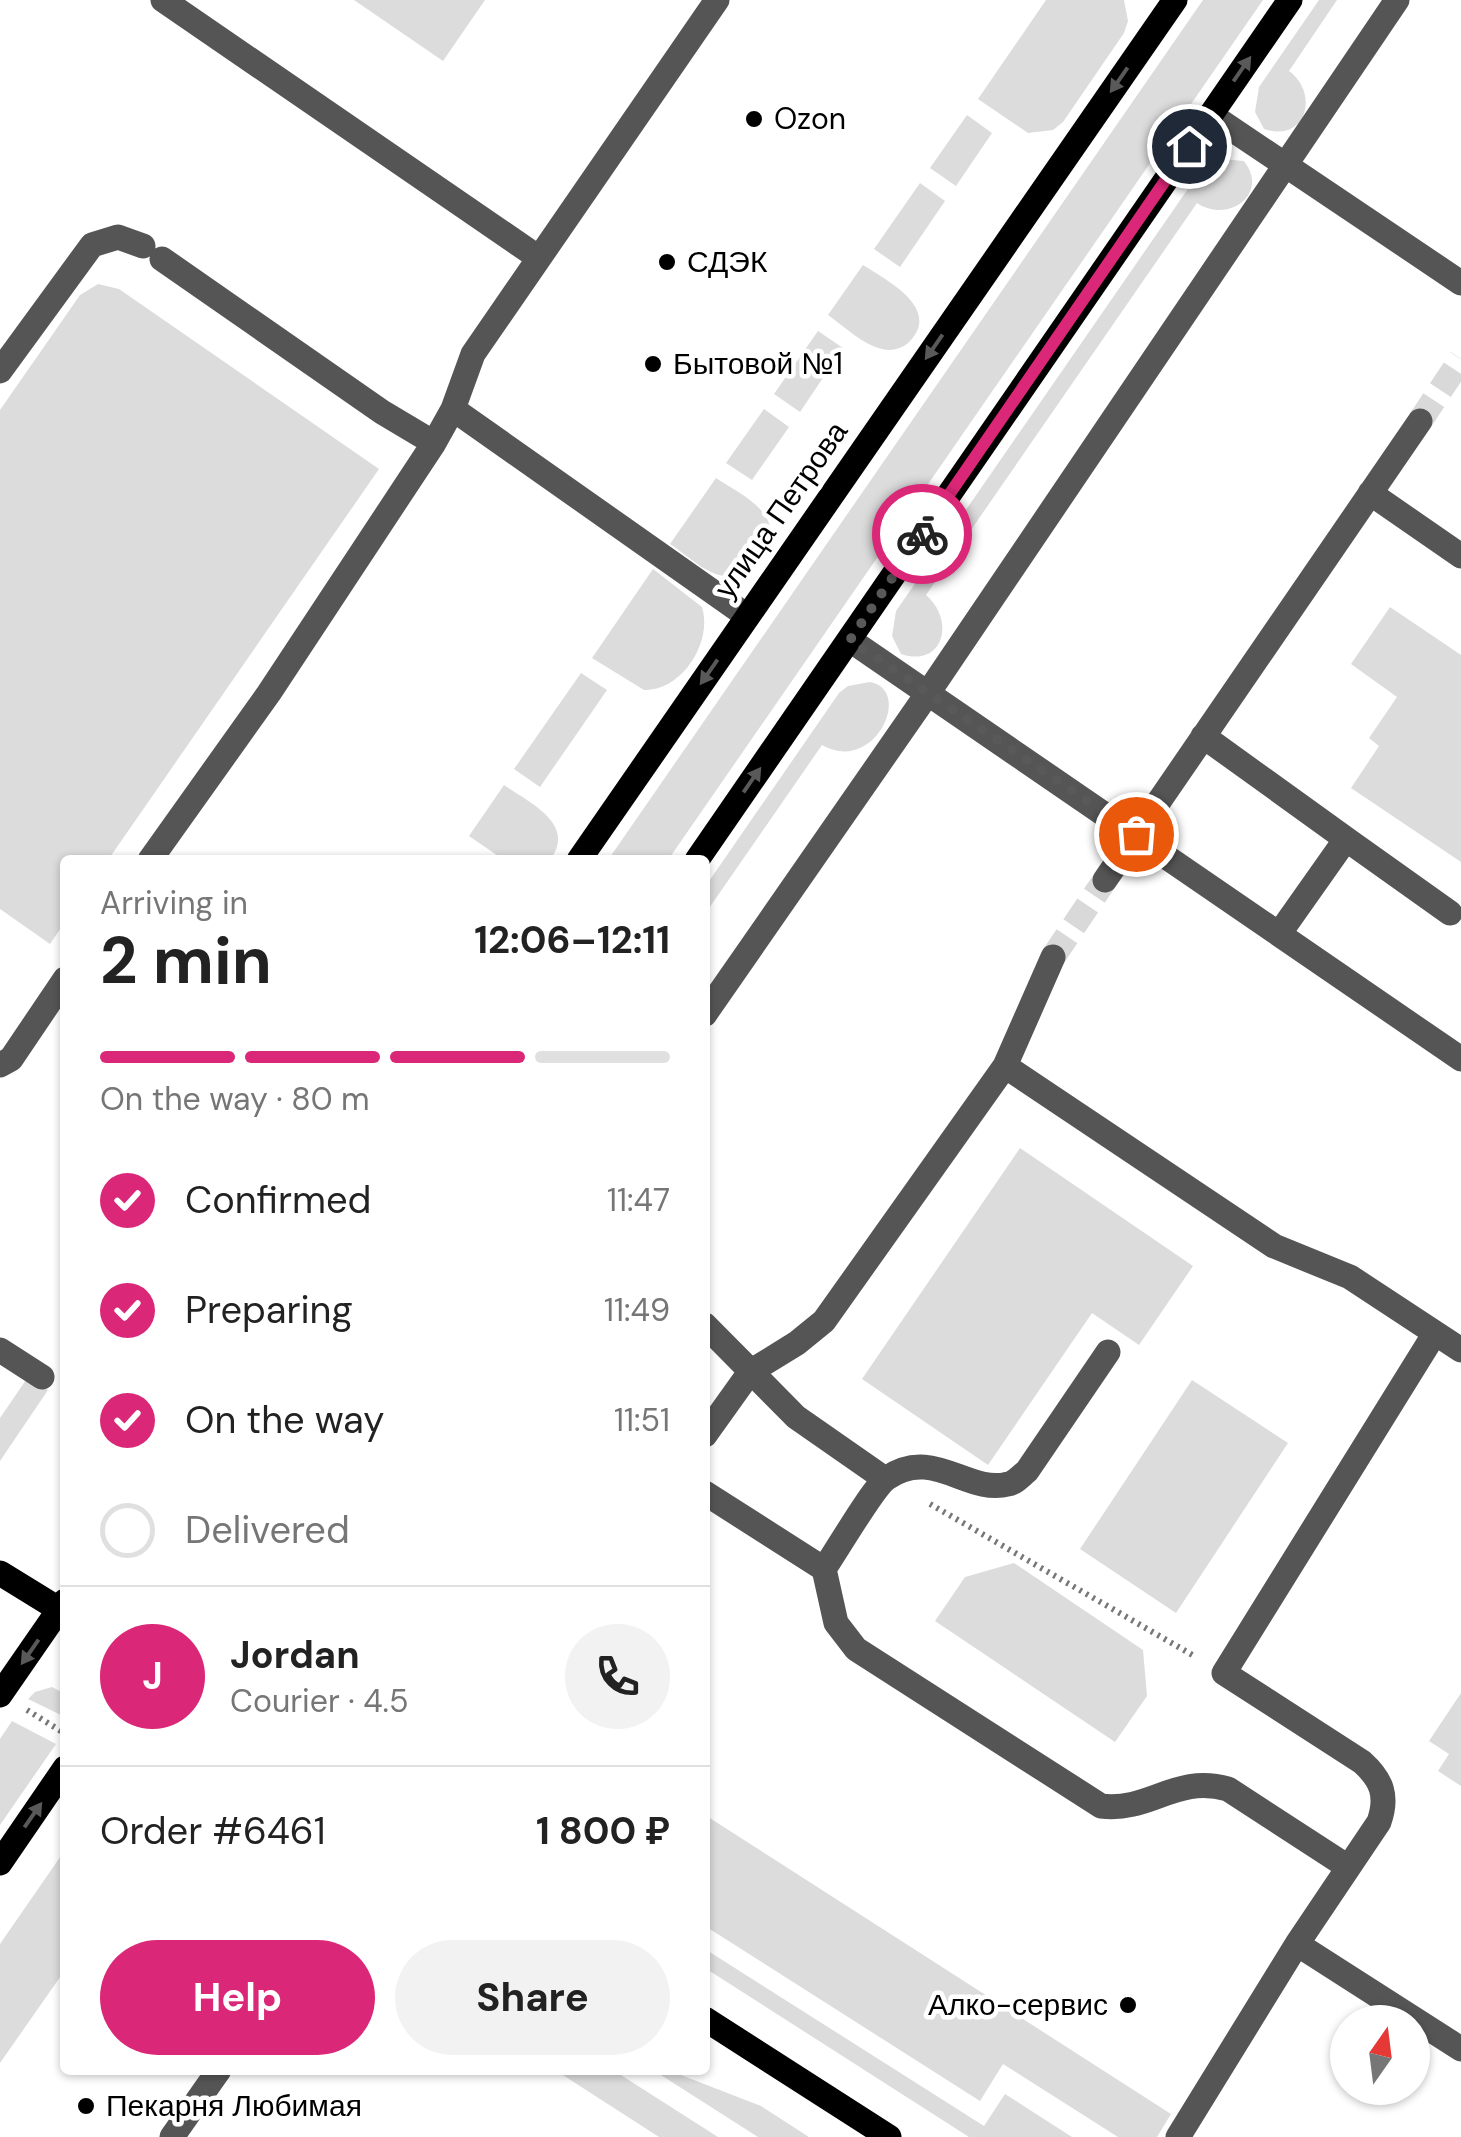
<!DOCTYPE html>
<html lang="en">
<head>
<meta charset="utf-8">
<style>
  body { margin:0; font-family:"DM Sans",sans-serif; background:#f2f2f2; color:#222; height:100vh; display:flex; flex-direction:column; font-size:38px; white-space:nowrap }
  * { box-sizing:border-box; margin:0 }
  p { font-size:32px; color:#767676 }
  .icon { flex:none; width:55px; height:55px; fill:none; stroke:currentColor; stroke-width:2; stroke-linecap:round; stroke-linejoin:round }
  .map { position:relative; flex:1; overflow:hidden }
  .panel { position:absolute; left:60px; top:855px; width:650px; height:1220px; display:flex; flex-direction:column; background:#fff; border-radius:10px; box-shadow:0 2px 8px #0004 }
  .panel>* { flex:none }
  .needle { width:65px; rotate:14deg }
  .fabs { position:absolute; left:1330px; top:2005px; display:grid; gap:20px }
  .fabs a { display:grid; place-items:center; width:100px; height:100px; border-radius:50%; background:#fff; box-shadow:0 2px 8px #0004; font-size:50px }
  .pin { position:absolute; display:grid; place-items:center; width:85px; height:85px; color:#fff; margin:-42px; border:5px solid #fff; border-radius:50%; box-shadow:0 2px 10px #0007 }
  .courier { position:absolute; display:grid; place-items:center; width:100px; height:100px; margin:-50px; border:8px solid #db2777; border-radius:50%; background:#fff; color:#222; box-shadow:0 2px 12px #0007 }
  .head em { font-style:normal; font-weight:700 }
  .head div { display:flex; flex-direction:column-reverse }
  .head { display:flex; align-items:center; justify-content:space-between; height:170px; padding:0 40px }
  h1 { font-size:65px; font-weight:700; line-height:75px }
  .bar { display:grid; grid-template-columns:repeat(4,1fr); gap:15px 10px; align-content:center; height:120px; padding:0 40px }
  .bar i { height:12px; border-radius:8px; background:#e0e0e0 }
  .bar .selected { background:#db2777 }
  .bar p { grid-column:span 4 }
  .line { display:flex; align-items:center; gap:25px; padding:0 40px; border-top:2px solid #e0e0e0 }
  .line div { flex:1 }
  .round { display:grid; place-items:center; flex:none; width:105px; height:105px; border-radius:52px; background:#f2f2f2 }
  ol { padding:0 40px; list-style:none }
  li { display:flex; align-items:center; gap:30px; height:110px }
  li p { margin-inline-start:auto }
  li .icon { padding:10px; border-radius:50%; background:#db2777; color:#fff; stroke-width:4 }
  li:last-child { color:#767676 }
  li i { width:55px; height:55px; border:5px solid #e0e0e0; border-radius:50% }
  .primary-button { display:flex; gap:20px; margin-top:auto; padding:20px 40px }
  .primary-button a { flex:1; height:115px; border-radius:60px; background:#db2777; color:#fff; font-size:40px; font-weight:700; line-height:115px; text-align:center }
  .primary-button a+a { background:#f2f2f2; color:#222 }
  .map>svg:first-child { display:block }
  .green { fill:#dcdcdc }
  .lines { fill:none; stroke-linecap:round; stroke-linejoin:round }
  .minor-tunnel { stroke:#d9d9d9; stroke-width:25; stroke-dasharray:25 12; stroke-linecap:butt }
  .path { stroke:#777; stroke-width:6; stroke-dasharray:2.5 5; stroke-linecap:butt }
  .minor { stroke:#555; stroke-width:25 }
  .major { stroke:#000; stroke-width:25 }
  .oneway { fill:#595959 }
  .done { stroke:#595959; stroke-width:10; stroke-dasharray:0 18 }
  .route { stroke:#db2777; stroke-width:12 }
  .poi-dot { fill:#000; stroke:#fff; stroke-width:4 }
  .labels { text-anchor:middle; stroke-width:9; stroke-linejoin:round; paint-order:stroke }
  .poi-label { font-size:30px; fill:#000; stroke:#fff; text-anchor:start }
  .street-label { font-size:30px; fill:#000; stroke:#fff }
</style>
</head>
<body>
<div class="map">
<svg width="1461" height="2137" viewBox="0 0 1461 2137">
  <rect width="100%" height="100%" fill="#fff"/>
  <!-- green -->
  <path class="green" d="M354 0H485L443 61Z
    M1046 0H1124L1128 21 1124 33 1063 122 1053 130 1028 133 978 99Z
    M1203 0H1263L668 860H608Z
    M1319 0H1337L1289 71C1320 94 1306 143 1264 129L1255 112 1259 87Z
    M967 115 992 133 956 186 930 168Z
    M1221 159 1244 161C1270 194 1228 224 1197 203L926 595C956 621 943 668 901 654L892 636 896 611 1201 170Z
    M920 183 945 201 900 267 874 249Z
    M863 265C886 280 940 307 911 340 904 348 892 352 882 349 863 345 844 326 828 315Z
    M98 284 119 289 379 469 108 860H65V922L50 944 0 909V410L80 295Z
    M818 331 843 348 800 412 774 394Z
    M764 409 789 427 752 480 726 463Z
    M716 478C732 489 756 500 766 517 782 542 753 580 725 576 705 574 686 554 670 544Z
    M653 569 702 607C713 642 682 691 644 690L592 658Z
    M1390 607 1461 655V862L1351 788 1379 746 1369 738 1397 697 1351 664Z
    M581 673 607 690 540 787 514 769Z
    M870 682C914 690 874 775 822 745L705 914V887L839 693 848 686Z
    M504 785C530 803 577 824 550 860H504L469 836Z
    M1020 1148 1193 1266 1139 1345 1092 1313 988 1465 862 1379Z
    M28 1377 48 1390 0 1461V1418Z
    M1192 1380 1288 1443 1176 1613 1080 1549Z
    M1014 1563 1143 1650 1147 1696 1115 1742 935 1621 965 1577Z
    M52 1687 65 1694V1717L28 1699 35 1692Z
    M1461 1693V1786L1438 1771 1449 1754 1429 1741Z
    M12 1721 56 1744 0 1825V1739Z
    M705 1815 1171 2114 1157 2137H1118L1003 2064 980 2101 705 1926Z
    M65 1850V1970L0 2063V1944Z
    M705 1949 984 2126 1005 2094 1072 2137H969L705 1968Z
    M555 2070H613L718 2137H659Z
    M653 2070H668L761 2106 809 2137H758Z"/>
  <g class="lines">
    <!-- minor-tunnel -->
    <path class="minor-tunnel" d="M1420 421 1461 359
      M1053 957 1105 880"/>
    <!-- path -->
    <path class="path" d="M930 1504 1196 1657
      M27 1710 64 1733
      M705 1802 708 1808"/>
    <!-- minor -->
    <path class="minor" d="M163 0 539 258
      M1211 115 1461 283
      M162 259 382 412 434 443
      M0 371 92 245 118 237 143 246
      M453 409 747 616
      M1370 493 1461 556
      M850 640 1461 1059
      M1203 736 1346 839 1279 934
      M1346 839 1450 913
      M150 860 269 693 434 443 453 409 473 354 717 0
      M1105 880 1420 421
      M705 1014 928 693 1397 0
      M0 1065 11 1059 65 979
      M1005 1066 1053 957
      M705 1325 796 1417 885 1479
      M0 1350 42 1377
      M705 1435 750 1372 797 1343 824 1321 1005 1066 1274 1246 1350 1277 1461 1350
      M705 1493 824 1569 836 1623 856 1649 1101 1806C1151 1812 1175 1774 1228 1789L1348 1867
      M824 1569C836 1552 874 1486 887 1478 933 1446 968 1495 1008 1484 1015 1483 1022 1475 1027 1471L1108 1352
      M1297 1944 1461 2049
      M172 2137 219 2070
      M1178 2137 1297 1944 1379 1822C1388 1796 1382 1780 1362 1762L1224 1673 1435 1333"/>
    <!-- major -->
    <path class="major" d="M579 860 1175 0
      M697 860 1290 0
      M0 1573 65 1613
      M0 1695 65 1601
      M0 1863 65 1768
      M705 2019 889 2137"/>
  </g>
  <!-- one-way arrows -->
  <defs><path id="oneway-solid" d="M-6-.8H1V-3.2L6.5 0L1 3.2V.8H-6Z" transform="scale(2.5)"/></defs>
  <g class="oneway">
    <use href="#oneway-solid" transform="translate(1242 69) rotate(-55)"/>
    <use href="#oneway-solid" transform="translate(1119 80) rotate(125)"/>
    <use href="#oneway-solid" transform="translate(934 347) rotate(125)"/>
    <use href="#oneway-solid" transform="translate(709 672) rotate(125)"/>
    <use href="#oneway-solid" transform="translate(752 780) rotate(-55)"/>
    <use href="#oneway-solid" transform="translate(30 1652) rotate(125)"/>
    <use href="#oneway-solid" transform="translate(33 1815) rotate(-55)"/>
  </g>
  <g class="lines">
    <!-- done -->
    <path class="done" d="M922 534 850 640 1136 834"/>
    <!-- route -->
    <path class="route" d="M922 534 1189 146"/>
  </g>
  <!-- markers -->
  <g class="poi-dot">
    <circle cx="754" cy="119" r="10"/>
    <circle cx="667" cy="262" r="10"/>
    <circle cx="653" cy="364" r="10"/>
    <circle cx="1128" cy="2005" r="10"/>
    <circle cx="86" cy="2106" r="10"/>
  </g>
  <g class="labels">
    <!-- poi labels -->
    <g class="poi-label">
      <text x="774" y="129">Ozon</text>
      <text x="687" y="272">СДЭК</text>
      <text x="673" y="374">Бытовой №1</text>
      <text x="1108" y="2015" text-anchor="end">Алко-сервис</text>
      <text x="106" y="2116">Пекарня Любимая</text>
    </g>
    <!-- street labels -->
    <g class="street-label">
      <text transform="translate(781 510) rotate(-55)" y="10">улица Петрова</text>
    </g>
  </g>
</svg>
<div class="fabs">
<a><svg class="needle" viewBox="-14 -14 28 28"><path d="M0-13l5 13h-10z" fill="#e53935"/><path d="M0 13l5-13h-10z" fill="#767676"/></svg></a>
</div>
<div class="pin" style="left:1136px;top:834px;background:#ea580c"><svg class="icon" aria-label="bag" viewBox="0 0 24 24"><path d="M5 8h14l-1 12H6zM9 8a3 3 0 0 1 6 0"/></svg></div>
<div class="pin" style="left:1189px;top:146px;background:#1f2937"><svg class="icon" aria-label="home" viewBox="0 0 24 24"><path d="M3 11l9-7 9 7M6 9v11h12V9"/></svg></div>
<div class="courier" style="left:922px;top:534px"><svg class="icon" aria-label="bike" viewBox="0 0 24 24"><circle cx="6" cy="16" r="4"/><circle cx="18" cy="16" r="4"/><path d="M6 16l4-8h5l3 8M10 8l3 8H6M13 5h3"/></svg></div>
<section class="panel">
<div class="head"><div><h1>2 min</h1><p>Arriving in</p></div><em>12:06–12:11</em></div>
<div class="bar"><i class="selected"></i><i class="selected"></i><i class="selected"></i><i></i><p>On the way · 80 m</p></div>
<ol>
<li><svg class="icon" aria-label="check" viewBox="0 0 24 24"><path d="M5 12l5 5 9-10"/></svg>Confirmed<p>11:47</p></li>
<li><svg class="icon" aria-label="check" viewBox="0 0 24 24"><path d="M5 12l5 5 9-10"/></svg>Preparing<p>11:49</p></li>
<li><svg class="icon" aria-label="check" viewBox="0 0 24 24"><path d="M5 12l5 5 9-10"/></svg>On the way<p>11:51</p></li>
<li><i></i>Delivered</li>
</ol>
<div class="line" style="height:180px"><b class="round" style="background:#db2777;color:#fff">J</b><div><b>Jordan</b><p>Courier · 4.5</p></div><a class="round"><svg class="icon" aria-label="phone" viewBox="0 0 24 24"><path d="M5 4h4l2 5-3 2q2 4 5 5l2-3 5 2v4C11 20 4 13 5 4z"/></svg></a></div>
<div class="line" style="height:130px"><div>Order #6461</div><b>1 800 ₽</b></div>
<div class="primary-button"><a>Help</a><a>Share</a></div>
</section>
</div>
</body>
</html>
